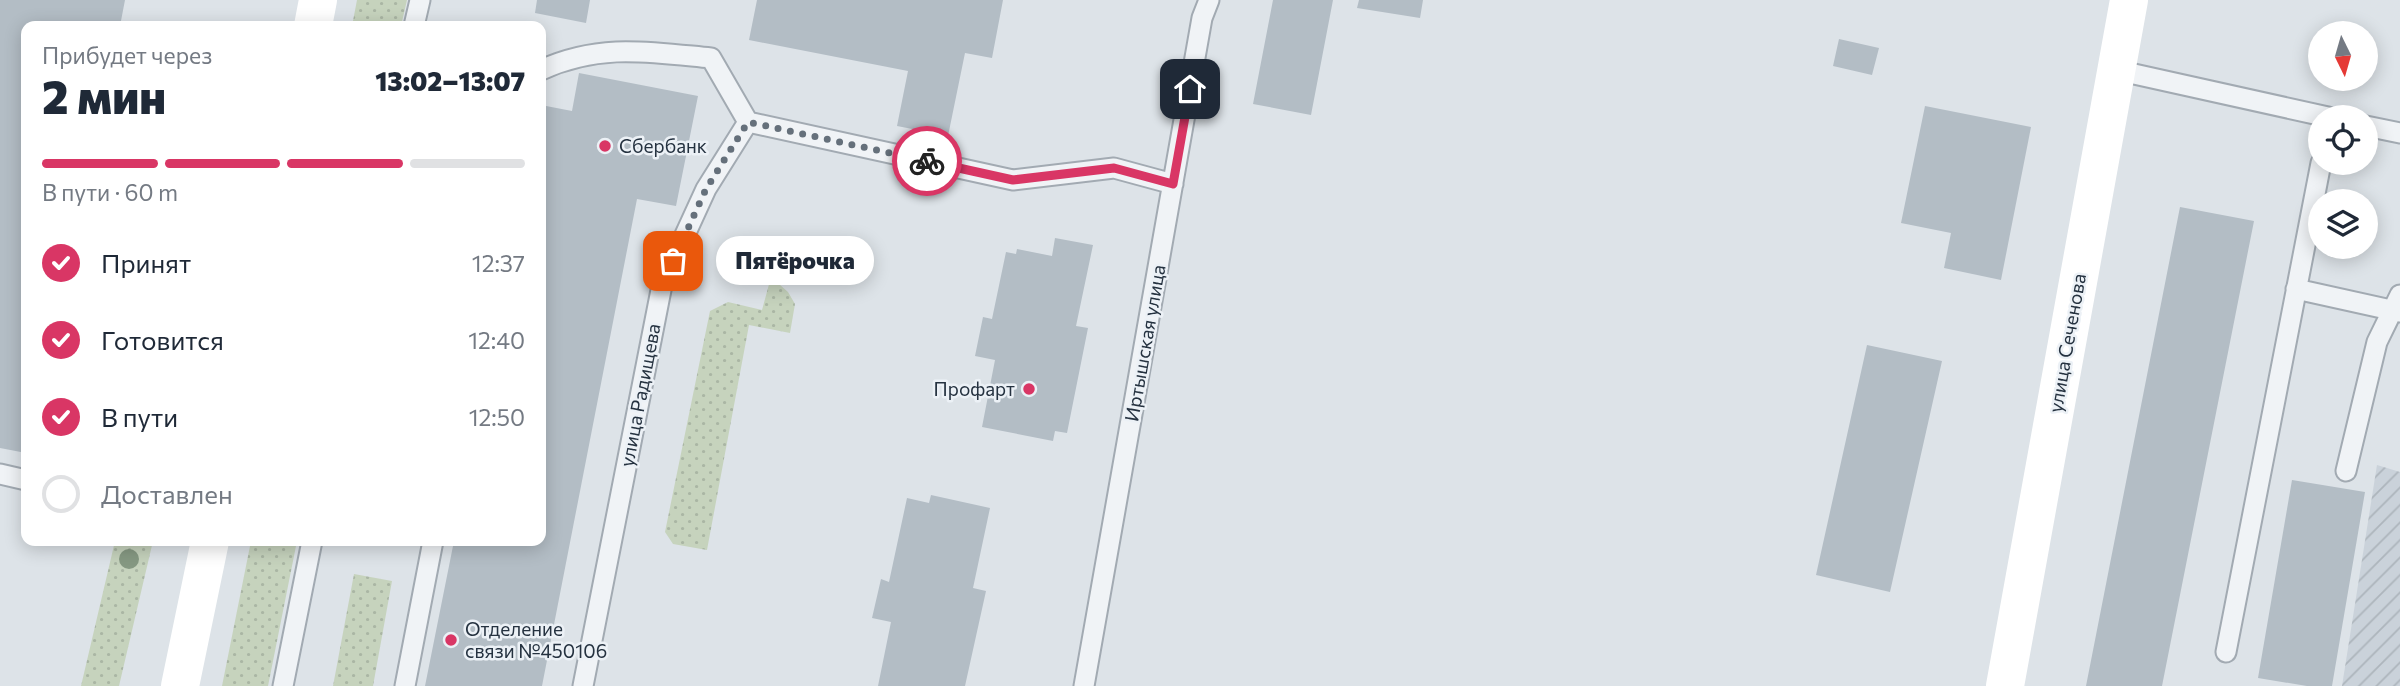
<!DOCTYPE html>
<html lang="ru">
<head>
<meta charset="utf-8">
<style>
  body { margin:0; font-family:Commissioner,sans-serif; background:#f6f6f7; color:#1f2937; height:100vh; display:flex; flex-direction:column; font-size:26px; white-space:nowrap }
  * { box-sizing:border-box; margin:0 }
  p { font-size:23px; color:#747a83 }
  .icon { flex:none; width:38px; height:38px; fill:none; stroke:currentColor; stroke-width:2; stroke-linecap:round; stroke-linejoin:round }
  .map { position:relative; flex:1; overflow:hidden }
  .panel { position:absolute; left:21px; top:21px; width:525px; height:525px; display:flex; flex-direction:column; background:#fff; border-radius:14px; box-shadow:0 4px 18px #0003 }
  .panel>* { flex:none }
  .needle { width:46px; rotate:175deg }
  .buttons { position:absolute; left:2308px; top:21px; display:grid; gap:14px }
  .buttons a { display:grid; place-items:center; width:70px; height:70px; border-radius:50%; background:#fff; box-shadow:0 4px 18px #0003; font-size:35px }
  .pin { position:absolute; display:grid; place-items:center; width:60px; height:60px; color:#fff; margin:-30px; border-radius:14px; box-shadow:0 4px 10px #0006 }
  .courier { position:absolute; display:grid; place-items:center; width:70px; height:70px; margin:-35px; border:5px solid #d93665; border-radius:50%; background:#fff; color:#222; box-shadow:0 2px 9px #0007 }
  .bubble { position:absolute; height:49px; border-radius:24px; background:#fff; box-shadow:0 4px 18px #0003; font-size:23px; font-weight:800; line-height:49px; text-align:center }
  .headline em { font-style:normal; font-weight:800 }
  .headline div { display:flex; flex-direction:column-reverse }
  .headline { display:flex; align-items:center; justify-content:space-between; height:119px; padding:0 21px }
  h1 { font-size:46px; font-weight:800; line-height:52px }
  .bar { display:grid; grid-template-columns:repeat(4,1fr); gap:10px 7px; align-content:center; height:84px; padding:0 21px }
  .bar i { height:9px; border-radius:5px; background:#e0e1e3 }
  .bar .selected { background:#d93665 }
  .bar p { grid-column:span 4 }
  ol { padding:0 21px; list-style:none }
  li { display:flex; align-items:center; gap:21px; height:77px }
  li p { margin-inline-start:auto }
  li .icon { padding:7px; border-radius:50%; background:#d93665; color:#fff; stroke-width:4 }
  li:last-child { color:#747a83 }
  li i { width:38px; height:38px; border:4px solid #e0e1e3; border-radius:50% }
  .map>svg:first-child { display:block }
  .industrial { fill:url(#industrial-furrows) }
  .grass { fill:url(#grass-dots) }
  .building { fill:#b3bdc5 }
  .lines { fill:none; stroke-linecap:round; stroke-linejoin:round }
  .lane-casing { stroke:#a2aab2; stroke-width:23 }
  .lane { stroke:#f0f3f6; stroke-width:19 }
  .secondary { stroke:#fff; stroke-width:38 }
  .tree { fill:#869983 }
  .done { stroke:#65707b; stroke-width:7; stroke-dasharray:0 12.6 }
  .route { stroke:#d93665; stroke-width:9 }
  .poi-dot { fill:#d93665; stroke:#ecf1f6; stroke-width:2.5 }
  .labels { text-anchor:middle; stroke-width:5; stroke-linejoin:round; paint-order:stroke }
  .poi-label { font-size:19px; fill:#253240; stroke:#ecf1f6; text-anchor:start }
  .street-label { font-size:19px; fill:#253240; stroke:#ecf1f6 }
</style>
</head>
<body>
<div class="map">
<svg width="2400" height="686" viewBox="0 0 2400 686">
  <defs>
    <pattern id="industrial-furrows" width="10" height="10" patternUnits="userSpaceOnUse" patternTransform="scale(1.75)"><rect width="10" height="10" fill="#cad2da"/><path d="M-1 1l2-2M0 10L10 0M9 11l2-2" fill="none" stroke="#adb5bc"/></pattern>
    <pattern id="grass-dots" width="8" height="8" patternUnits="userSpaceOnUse" patternTransform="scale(1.75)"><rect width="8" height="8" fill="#c6d3bd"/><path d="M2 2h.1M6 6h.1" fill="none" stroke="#aab6a4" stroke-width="1.8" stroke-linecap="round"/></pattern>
  </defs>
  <rect width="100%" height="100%" fill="#dde3e8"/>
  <!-- industrial -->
  <path class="industrial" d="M2377 465 2400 472V686H2342Z"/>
  <!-- grass -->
  <path class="grass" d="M357 0H407L401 26H352Z
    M771 277 788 292 795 304 790 333 749 325 707 550 673 544 665 532 710 311 728 302 762 310Z
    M115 541H153L119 686H81Z
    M251 541H297L268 686H222Z
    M354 574 392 581 373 686H333Z"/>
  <!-- building -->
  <path class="building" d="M0 0H125L120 26H26V453L0 448Z
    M537 0H590L586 23 535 13Z
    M757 0H1003L992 58 965 53 948 136 897 126 908 71 749 40Z
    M1273 0H1333L1311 115 1253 104Z
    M1359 0H1423L1420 18 1357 8Z
    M1839 39 1879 48 1872 75 1833 66Z
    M579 73 698 96 676 206 637 199 542 686H425L454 541H541V105L572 111Z
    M1925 106 2031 127 2001 280 1944 268 1951 233 1901 223Z
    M2180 207 2254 221 2162 686H2086Z
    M1055 238 1093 245 1076 326 1088 328 1067 433 1055 431 1053 441 982 427 995 360 975 356 983 317 992 319 1006 252 1016 254 1017 249 1052 256Z
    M1867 345 1942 361 1890 592 1816 575Z
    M2292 480 2365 492 2332 686H2307L2258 678Z
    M931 495 990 508 973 588 986 591 965 686H878L891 622 872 618 881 579 889 582 907 498 929 503Z"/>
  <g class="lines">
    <!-- lane casing -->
    <g class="lane-casing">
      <path id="lane" d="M414 26 420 0
        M541 70C600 43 649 52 711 58L748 122 1013 180 1114 168 1173 184
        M2116 70 2328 117
        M2366 126 2400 133
        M2296 289 2400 312
        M2346 471 2377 342 2400 295
        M0 474 26 480
        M2226 652 2321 163
        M283 686 312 541
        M405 686 433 541
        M583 686 662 285 706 189 748 122
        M1084 686 1202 18 1209 0"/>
    </g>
    <!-- lane -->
    <use href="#lane" class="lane"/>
    <!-- secondary -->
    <path class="secondary" d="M313 26 318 0
      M180 686 210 541
      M2005 686 2129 0"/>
  </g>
  <!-- trees -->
  <circle class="tree" cx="129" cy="559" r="10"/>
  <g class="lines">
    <!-- done -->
    <path class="done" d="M673 261 706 189 748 122 927 161"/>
    <!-- route -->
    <path class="route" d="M927 161 1013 180 1114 168 1173 184 1190 89"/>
  </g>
  <!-- markers -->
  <g class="poi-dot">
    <circle cx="605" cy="146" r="7"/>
    <circle cx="1029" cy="389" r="7"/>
    <circle cx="451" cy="640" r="7"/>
  </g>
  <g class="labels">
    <!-- poi labels -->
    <g class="poi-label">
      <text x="619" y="153">Сбербанк</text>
      <text x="1015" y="396" text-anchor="end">Профарт</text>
      <text x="465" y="636">Отделение<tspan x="465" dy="22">связи №450106</tspan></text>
    </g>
    <!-- street labels -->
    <g class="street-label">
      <text transform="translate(1145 343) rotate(-80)" y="7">Иртышская улица</text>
      <text transform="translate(2067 343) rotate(-80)" y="7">улица Сеченова</text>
      <text transform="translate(640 395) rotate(-79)" y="7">улица Радищева</text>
    </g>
  </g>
</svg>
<div class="buttons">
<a><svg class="needle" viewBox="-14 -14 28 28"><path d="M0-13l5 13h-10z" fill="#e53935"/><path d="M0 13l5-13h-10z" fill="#747a83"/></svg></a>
<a><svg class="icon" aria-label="locate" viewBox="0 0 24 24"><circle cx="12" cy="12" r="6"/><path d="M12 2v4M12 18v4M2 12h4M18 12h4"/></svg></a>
<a><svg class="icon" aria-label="layers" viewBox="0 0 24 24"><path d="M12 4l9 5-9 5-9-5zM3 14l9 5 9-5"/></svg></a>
</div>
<div class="pin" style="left:673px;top:261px;background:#ea580c"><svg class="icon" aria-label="bag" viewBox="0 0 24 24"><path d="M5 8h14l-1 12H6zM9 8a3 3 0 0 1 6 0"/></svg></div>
<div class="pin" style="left:1190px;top:89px;background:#1f2937"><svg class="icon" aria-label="home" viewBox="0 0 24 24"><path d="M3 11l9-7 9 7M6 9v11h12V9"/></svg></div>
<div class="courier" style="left:927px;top:161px"><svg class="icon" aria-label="bike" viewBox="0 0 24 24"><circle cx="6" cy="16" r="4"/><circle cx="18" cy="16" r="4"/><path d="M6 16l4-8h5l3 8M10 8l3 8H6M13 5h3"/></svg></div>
<div class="bubble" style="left:716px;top:236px;width:158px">Пятёрочка</div>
<section class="panel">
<div class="headline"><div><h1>2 мин</h1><p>Прибудет через</p></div><em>13:02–13:07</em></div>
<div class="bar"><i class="selected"></i><i class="selected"></i><i class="selected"></i><i></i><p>В пути · 60 m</p></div>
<ol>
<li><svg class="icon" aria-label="check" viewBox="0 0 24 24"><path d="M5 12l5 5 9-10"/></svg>Принят<p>12:37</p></li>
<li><svg class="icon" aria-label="check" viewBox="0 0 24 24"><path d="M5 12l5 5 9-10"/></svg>Готовится<p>12:40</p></li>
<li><svg class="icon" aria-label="check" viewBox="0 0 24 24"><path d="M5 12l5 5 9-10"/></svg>В пути<p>12:50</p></li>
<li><i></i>Доставлен</li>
</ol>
</section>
</div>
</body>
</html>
